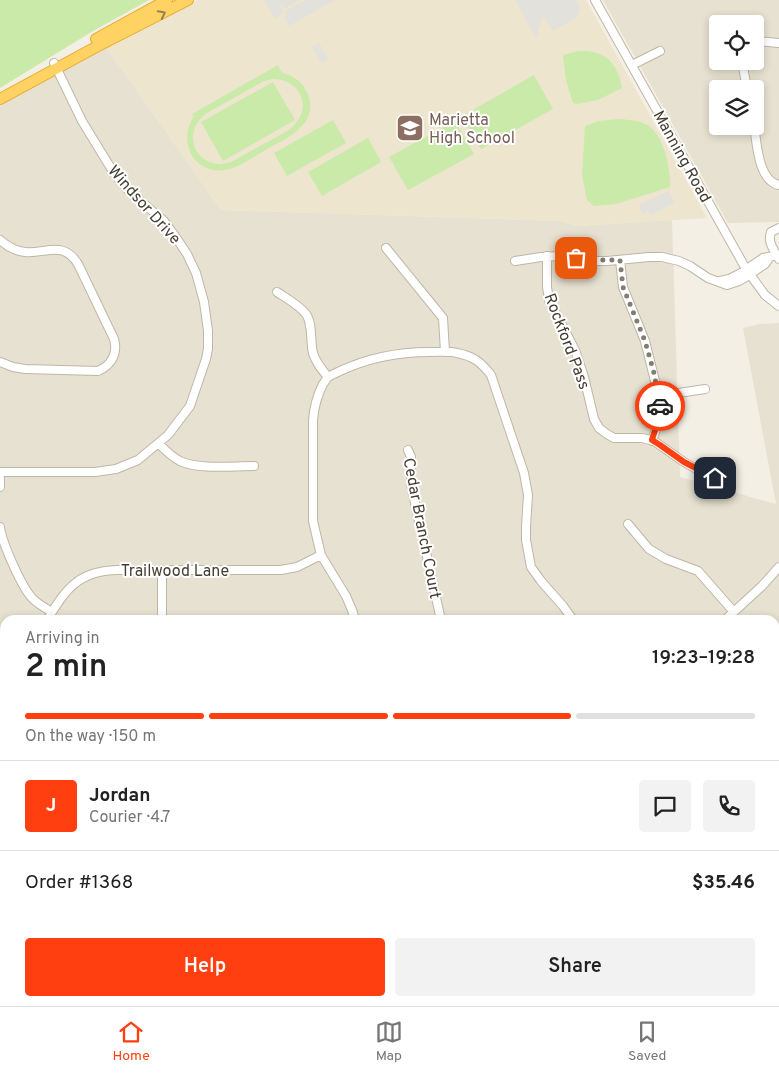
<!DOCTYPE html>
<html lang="en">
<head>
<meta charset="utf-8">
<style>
  body { margin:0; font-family:Overpass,sans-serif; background:#f2f2f2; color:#222; height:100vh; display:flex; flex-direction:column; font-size:19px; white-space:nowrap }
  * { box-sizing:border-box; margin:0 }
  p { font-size:16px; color:#767676 }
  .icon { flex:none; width:28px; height:28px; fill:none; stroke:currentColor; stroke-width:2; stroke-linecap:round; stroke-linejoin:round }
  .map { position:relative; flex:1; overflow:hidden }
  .details { position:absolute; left:0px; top:615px; width:780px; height:391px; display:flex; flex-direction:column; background:#fff; border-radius:15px 15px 0 0; box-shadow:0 2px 8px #0003 }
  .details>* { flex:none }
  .controls { position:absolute; left:709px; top:15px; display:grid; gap:10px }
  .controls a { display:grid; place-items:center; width:55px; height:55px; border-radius:5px; background:#fff; box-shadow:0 2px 8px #0003; font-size:25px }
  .pin { position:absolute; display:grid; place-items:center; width:42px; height:42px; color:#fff; margin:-21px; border-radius:10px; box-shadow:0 2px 8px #0006 }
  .courier { position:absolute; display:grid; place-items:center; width:50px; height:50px; margin:-25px; border:4px solid #ff3f0f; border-radius:50%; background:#fff; color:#222; box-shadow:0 1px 6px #0007 }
  .head em { font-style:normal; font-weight:600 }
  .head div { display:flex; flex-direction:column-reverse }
  .head { display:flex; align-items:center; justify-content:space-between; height:85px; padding:0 25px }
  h1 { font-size:32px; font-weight:600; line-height:38px }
  .bar { display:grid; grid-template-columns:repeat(4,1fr); gap:8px 5px; align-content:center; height:60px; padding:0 25px }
  .bar i { height:6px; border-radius:4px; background:#e0e0e0 }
  .bar .selected { background:#ff3f0f }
  .bar p { grid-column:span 4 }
  .line { display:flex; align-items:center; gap:12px; padding:0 25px; border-top:1px solid #e0e0e0 }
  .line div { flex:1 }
  .round { display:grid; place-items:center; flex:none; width:52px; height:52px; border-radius:5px; background:#f2f2f2 }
  .cta { display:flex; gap:10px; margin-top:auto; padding:10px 25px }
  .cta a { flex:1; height:58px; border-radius:5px; background:#ff3f0f; color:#fff; font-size:20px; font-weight:600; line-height:58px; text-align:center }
  .cta a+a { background:#f2f2f2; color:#222 }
  .tabs { display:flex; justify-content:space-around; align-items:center; height:70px; border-top:1px solid #e0e0e0; background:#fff; font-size:14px; color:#767676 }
  .tabs a { display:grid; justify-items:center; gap:2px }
  .tabs .selected { color:#ff3f0f }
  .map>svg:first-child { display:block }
  .residential { fill:#e7e1d1; fill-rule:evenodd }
  .education { fill:#ede5cd }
  .green { fill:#caeaaa; fill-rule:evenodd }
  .parking { fill:#e3e1dc }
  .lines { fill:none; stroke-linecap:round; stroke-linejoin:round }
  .stream { stroke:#9ccbf4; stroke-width:1 }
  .minor-casing { stroke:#bfb7a6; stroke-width:10 }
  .highway-casing { stroke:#e5aa2b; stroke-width:12 }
  .minor { stroke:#fff; stroke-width:8 }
  .highway { stroke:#ffd363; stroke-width:10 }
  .oneway { stroke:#998249 }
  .done { stroke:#827d71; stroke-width:5; stroke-dasharray:0 9 }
  .route { stroke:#ff3f0f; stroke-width:6 }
  .labels { text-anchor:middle; stroke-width:4; stroke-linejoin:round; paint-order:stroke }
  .education-label { font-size:16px; fill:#785e54; stroke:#fff; text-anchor:start }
  .street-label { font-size:16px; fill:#453f33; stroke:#fff }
</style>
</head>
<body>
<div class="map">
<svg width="779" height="1006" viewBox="0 0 779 1006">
  <rect width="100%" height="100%" fill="#f3efe4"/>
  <!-- residential -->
  <path class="residential" d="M603 0H779V222L728 223ZM718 24H755V61H718ZM718 89H755V126H718Z
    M106 47 221 210 561 221 576 226 672 220 680 477 776 504 743 328 760 324 779 323V1006H359L361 1001H775V620H5V1001H278V1006H0V104Z"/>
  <!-- education -->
  <path class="education" d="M198 0H586L707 218 576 226 561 221 221 210 106 47Z"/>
  <!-- green -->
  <path class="green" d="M0 0H149L93 31 0 88Z
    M578 51C604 49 618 63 622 88L598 100 577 104 573 103 566 80 563 55Z
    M278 65C279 68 280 71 282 72 284 74 286 74 289 75 296 78 302 83 306 90 322 122 290 137 267 149 256 156 245 163 233 168 199 180 175 146 194 116L192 114ZM272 79C303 79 314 111 289 130L231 162C198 173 178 133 207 113L264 81Z
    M534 75 553 109 481 149 462 116Z
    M273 82 295 120 223 161 201 122Z
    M619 119C628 120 639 120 647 125 664 134 671 170 670 187L616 204 594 206 587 200 582 175 585 126 599 121Z
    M333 120 346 143 287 176 274 153Z
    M455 121 474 154 408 190 389 157Z
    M368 138 381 162 322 196 308 172Z"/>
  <!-- parking -->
  <path class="parking" d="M264 0H300L284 9 282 5 280 6 284 13 275 18Z
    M306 0H335L289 26 284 17 287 15 285 11Z
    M515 0H577L580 8V12L575 19 553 31 543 16 536 38Z
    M319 43 329 60 322 63 312 47Z
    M669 191 675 203 650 215 648 211 642 214 639 204Z"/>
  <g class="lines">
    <!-- stream -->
    <path class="stream" d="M0 628 5 630
      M775 820 779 817
      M288 1001 289 1006"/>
    <!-- minor casing -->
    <g class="minor-casing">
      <path id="minor" d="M595 0 746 269 765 295 779 306
        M755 41 779 43
        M742 61 747 89
        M632 65 660 51
        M754 126C757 143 758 181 779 185
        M0 240C7 246 15 251 25 252 46 254 63 240 78 264L114 339C118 353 112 365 98 371L25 369 13 367 0 362
        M386 248 443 318 445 352
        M547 256V287L549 300 575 350 584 377 594 419 599 428 607 434 614 438H642L654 441 684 462 702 472 728 484
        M779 259C774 250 767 242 771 232L779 228
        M620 260 623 287 645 341 660 401 661 415 652 441
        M515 261 541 257 561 256 593 261H607L649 257H662L679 261 690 266 708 278 727 285 739 281 746 277 765 264 770 257
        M720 281 729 279 741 273 763 258 779 255
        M277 292C286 298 299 305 306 314 313 324 310 341 313 353 316 363 322 370 328 377
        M659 396 705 389
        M159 444C165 450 172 457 180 461 200 470 231 466 254 466
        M408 450 411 457V484L417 512 441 620
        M0 472H95L116 469 138 460 168 435 190 406 206 359 208 349V331L204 302 196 273 187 254 175 236 164 221 128 190 115 175 82 121 54 63
        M0 478V487
        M628 524 649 549 666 559 698 571 734 612
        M0 527C2 543 22 588 33 599 38 604 45 608 52 612
        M47 620C66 589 78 571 117 570H281L297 567 321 555
        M162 620V570
        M355 620 352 610 346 596 321 555 313 521V420C314 407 317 396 323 384 324 383 327 378 327 378 330 375 334 374 338 372 367 358 398 352 430 352 439 352 448 351 457 353 473 356 481 362 491 375L524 473 528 495 526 527V540L531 567 541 581 563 606 573 620
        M725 620 762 586 779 567
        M775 720 779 716
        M0 755 2 710 5 695
        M0 831 5 837
        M0 883 5 878
        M0 973 5 994
        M6 1001V1006
        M425 1002 427 1006
        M105 1006C122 1004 139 999 156 1006
        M735 1006 737 1001"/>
    </g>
    <!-- highway casing -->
    <g class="highway-casing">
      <path id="highway" d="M96 39 167 0
        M0 99 96 47 188 0"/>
    </g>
    <!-- minor -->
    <use href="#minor" class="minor"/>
    <!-- highway -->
    <use href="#highway" class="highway"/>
  </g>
  <!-- one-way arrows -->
  <defs><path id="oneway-chevron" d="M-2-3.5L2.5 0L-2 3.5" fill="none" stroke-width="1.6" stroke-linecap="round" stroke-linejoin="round" transform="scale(1.25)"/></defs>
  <use class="oneway" href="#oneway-chevron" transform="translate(162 14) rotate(-27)"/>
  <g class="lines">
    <!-- done -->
    <path class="done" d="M576 258 593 260H620L623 287 645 341 654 373 660 406"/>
    <!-- route -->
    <path class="route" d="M660 406C661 419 655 428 652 440L660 445 684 462 715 478"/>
  </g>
  <!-- icons -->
  <defs>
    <g id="school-square" transform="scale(1.4375)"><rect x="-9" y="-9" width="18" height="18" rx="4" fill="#8d6e63" stroke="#fff"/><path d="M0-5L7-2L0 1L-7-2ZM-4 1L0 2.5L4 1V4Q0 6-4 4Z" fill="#fff"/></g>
  </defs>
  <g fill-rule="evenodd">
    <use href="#school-square" x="410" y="128"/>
  </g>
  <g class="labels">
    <!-- education labels -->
    <g class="education-label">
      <text x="429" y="125">Marietta<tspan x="429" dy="18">High School</tspan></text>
    </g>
    <!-- street labels -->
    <g class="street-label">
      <text transform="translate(683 156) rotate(61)" y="6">Manning Road</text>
      <text transform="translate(145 204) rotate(48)" y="6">Windsor Drive</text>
      <text transform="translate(568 341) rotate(69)" y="6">Rockford Pass</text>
      <text transform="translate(423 528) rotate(79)" y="6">Cedar Branch Court</text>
      <text x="175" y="576">Trailwood Lane</text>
    </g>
  </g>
</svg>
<div class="controls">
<a><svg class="icon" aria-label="locate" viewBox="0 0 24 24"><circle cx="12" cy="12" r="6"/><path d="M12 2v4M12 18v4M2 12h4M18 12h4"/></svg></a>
<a><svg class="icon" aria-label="layers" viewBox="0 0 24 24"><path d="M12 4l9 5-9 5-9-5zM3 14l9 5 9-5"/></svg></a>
</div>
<div class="pin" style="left:576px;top:258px;background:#ea580c"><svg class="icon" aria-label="bag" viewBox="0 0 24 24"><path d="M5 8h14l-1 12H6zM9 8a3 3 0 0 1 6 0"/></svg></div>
<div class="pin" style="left:715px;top:478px;background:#1f2937"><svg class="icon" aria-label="home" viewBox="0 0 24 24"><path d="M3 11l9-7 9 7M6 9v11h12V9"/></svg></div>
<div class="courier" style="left:660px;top:406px"><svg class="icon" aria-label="car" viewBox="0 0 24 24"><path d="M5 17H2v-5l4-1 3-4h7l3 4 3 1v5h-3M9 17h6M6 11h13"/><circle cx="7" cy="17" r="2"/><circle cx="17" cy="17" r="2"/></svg></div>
<section class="details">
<div class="head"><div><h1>2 min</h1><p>Arriving in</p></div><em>19:23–19:28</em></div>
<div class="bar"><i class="selected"></i><i class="selected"></i><i class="selected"></i><i></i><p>On the way · 150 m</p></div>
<div class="line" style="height:90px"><b class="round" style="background:#ff3f0f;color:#fff">J</b><div><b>Jordan</b><p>Courier · 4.7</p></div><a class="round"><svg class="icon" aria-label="chat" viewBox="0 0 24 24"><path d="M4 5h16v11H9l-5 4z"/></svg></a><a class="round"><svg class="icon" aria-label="phone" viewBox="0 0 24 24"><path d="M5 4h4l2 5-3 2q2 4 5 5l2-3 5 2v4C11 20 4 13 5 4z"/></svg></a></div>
<div class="line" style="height:65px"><div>Order #1368</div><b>$35.46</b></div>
<div class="cta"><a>Help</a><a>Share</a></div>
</section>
</div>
<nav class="tabs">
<a class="selected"><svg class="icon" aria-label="home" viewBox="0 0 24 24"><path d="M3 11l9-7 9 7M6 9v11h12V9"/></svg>Home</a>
<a><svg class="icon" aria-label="map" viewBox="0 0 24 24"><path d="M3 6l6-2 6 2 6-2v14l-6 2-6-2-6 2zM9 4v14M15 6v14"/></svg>Map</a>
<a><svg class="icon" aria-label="saved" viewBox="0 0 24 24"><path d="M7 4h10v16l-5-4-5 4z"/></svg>Saved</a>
</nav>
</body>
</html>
